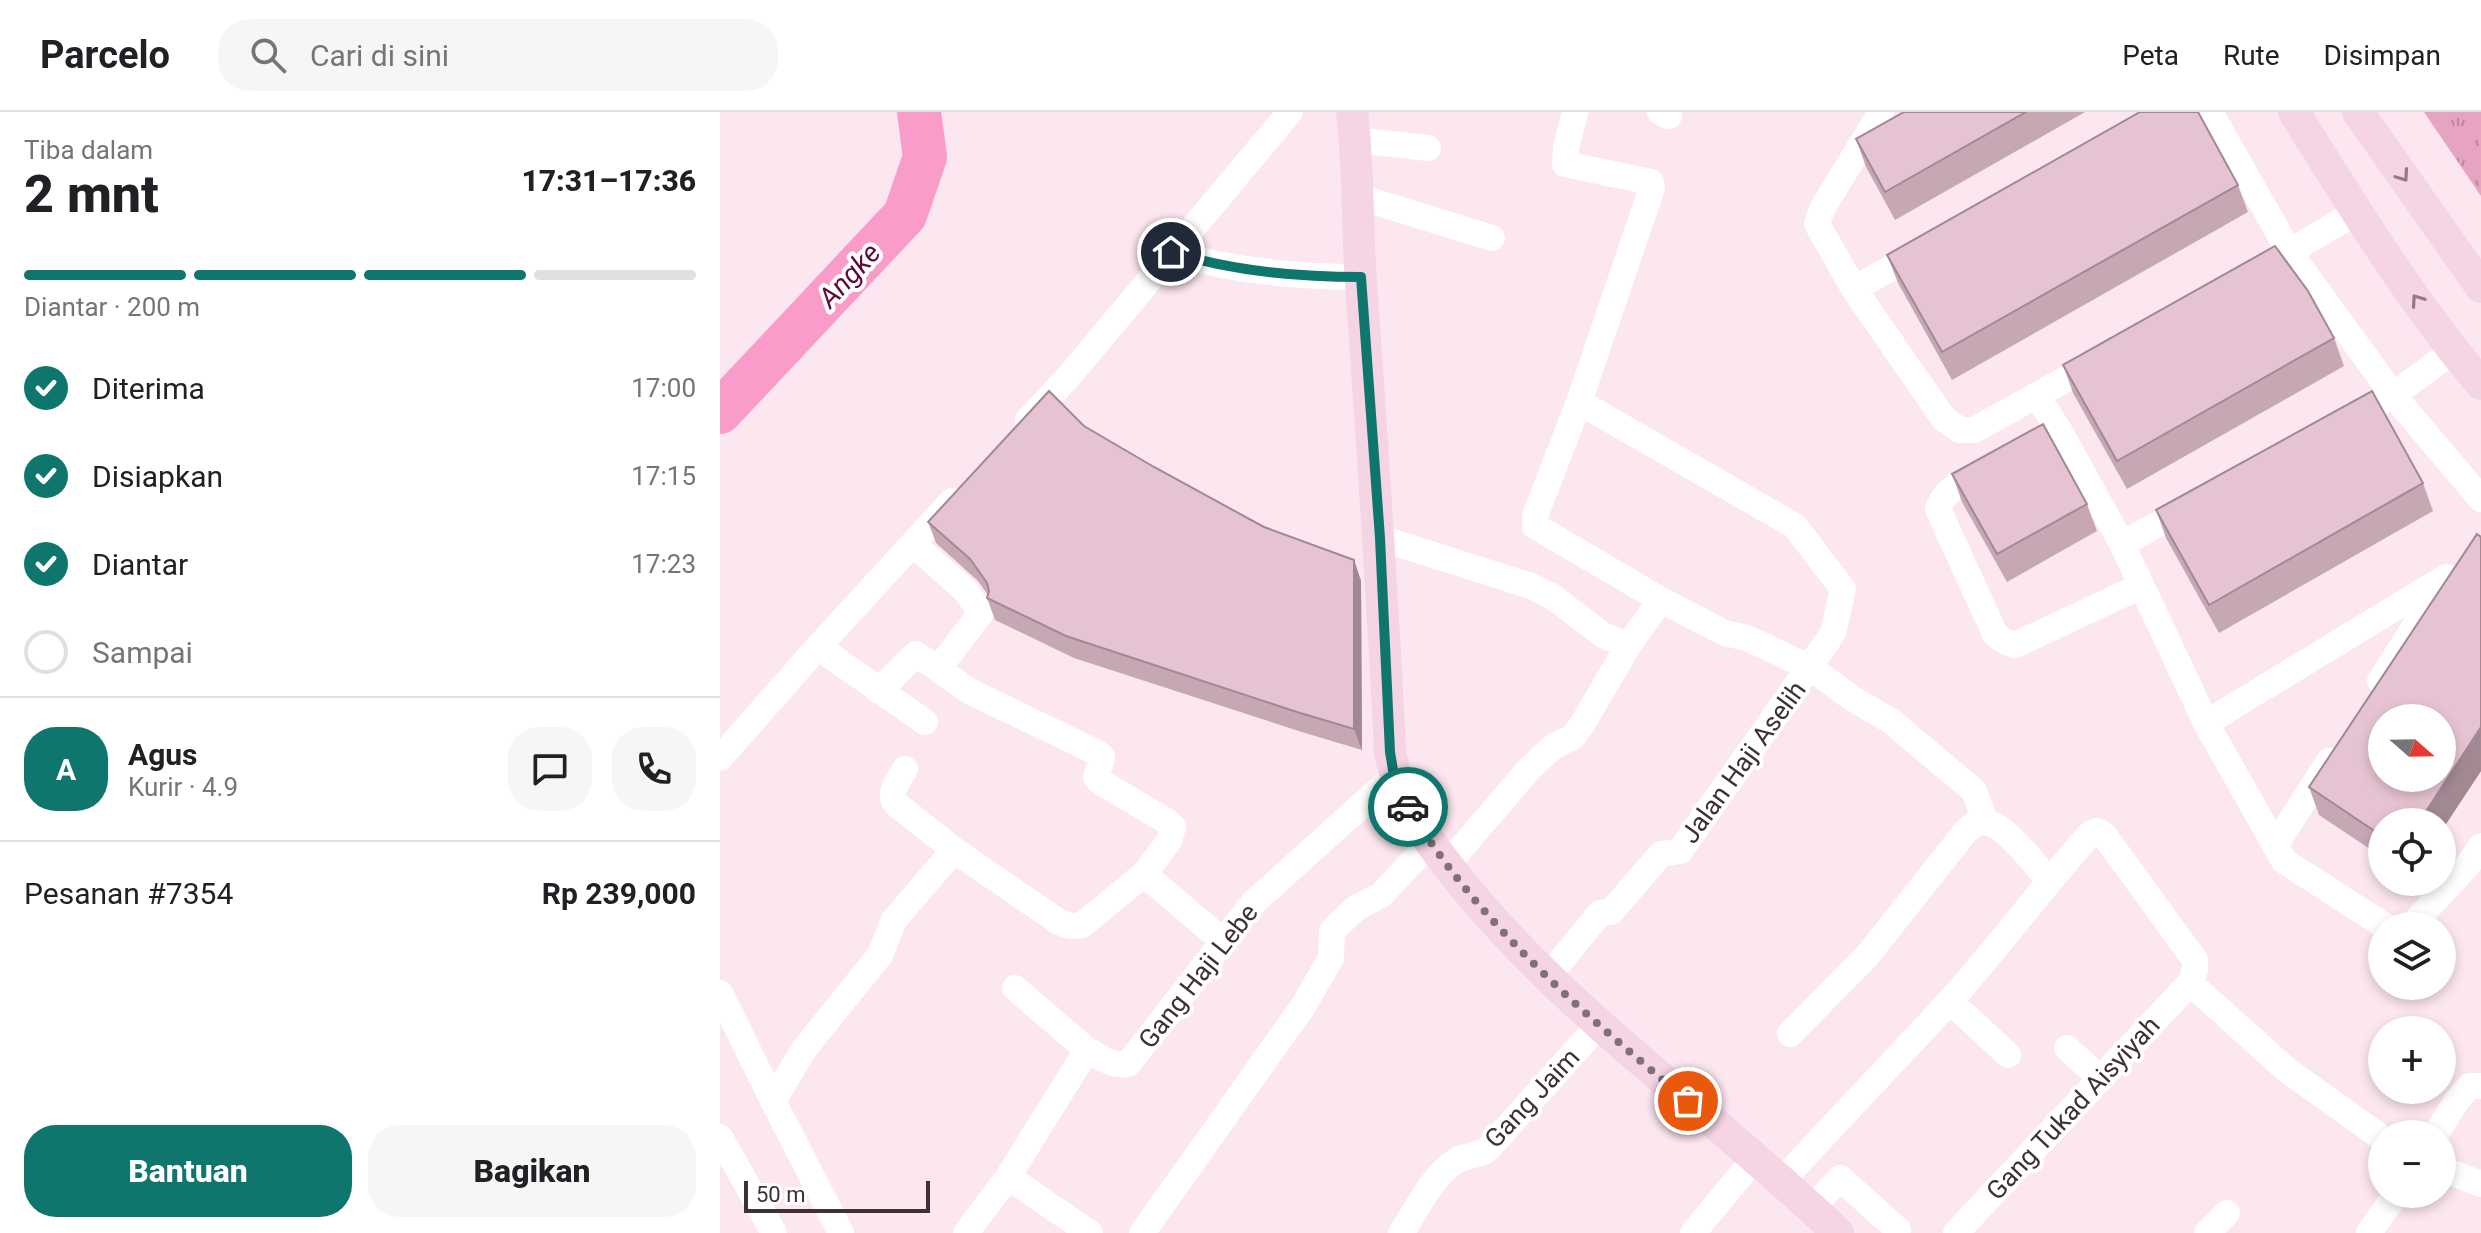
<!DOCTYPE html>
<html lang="id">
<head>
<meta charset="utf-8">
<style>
  body { margin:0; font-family:Roboto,sans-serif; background:#f6f6f6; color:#202124; height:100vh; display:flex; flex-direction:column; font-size:30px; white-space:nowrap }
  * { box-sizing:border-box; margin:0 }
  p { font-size:26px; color:#757577 }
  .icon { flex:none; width:44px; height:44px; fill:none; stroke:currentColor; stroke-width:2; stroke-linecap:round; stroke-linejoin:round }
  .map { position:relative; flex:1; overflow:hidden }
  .panel { display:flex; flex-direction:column; background:#fff; width:720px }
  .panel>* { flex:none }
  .needle { width:52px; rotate:110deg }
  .tools { position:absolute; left:1648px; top:592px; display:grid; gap:16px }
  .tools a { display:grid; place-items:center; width:88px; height:88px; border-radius:50%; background:#fff; box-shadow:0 4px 12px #0003; font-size:40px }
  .scale { position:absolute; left:24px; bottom:20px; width:186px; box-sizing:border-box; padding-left:8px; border:4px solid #3e3036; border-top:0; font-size:22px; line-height:28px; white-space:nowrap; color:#3e3036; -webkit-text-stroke:6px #fff; paint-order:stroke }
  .pin { position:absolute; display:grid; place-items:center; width:68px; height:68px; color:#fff; margin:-34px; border:4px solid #fff; border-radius:50%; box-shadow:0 2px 8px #0007 }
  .courier { position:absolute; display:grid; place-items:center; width:80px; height:80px; margin:-40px; border:6px solid #0f766e; border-radius:50%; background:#fff; color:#222; box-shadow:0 2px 10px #0007 }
  .overview em { font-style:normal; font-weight:800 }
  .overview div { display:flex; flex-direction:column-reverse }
  .overview { display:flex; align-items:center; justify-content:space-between; height:136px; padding:0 24px }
  h1 { font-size:52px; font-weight:800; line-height:60px }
  .bar { display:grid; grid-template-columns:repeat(4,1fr); gap:12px 8px; align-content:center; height:96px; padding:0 24px }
  .bar i { height:10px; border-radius:6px; background:#e0e0e0 }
  .bar .current { background:#0f766e }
  .bar p { grid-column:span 4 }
  .line { display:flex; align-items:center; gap:20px; padding:0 24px; border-top:2px solid #e0e0e0 }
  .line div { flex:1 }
  .round { display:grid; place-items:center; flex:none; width:84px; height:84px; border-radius:32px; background:#f6f6f6 }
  ol { padding:0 24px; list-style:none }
  li { display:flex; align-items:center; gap:24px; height:88px }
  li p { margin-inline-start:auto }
  li .icon { padding:8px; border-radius:50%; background:#0f766e; color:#fff; stroke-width:4 }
  li:last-child { color:#757577 }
  li i { width:44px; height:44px; border:4px solid #e0e0e0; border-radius:50% }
  .action { display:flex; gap:16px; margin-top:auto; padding:16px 24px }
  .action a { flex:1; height:92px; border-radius:32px; background:#0f766e; color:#fff; font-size:32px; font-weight:800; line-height:92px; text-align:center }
  .action a+a { background:#f6f6f6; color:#202124 }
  header { display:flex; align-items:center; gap:48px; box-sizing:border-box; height:112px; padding:0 40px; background:#fff; border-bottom:2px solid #e0e0e0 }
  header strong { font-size:38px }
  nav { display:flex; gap:44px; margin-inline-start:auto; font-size:28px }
  .search { width:560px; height:72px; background:#f6f6f6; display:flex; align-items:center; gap:20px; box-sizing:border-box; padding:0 28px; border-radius:32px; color:#757577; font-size:30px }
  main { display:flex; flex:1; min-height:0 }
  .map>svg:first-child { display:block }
  .grass { fill:url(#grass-tufts) }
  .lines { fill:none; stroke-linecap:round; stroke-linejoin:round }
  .river { stroke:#fa9cc9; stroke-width:44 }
  .minor { stroke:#fff; stroke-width:26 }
  .major { stroke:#f5d4e3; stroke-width:32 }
  .wall { fill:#c6a8b5 }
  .shaded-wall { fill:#a18893 }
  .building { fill:#e6c3d2; stroke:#a18893; stroke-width:2; fill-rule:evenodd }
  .oneway { stroke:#907a84 }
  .done { stroke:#807077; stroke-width:8; stroke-dasharray:0 14.4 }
  .route { stroke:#0f766e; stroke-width:10 }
  .labels { text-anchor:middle; stroke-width:8; stroke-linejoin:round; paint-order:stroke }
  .street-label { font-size:26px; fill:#3e3036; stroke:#fff }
  .water-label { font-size:28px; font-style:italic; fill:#5f0c3d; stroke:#fff }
</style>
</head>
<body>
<header>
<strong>Parcelo</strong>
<div class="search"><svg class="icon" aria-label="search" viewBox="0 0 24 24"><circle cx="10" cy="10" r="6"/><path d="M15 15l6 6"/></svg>Cari di sini</div>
<nav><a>Peta</a><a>Rute</a><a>Disimpan</a></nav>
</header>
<main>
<section class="panel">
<div class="overview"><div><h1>2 mnt</h1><p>Tiba dalam</p></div><em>17:31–17:36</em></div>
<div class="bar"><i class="current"></i><i class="current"></i><i class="current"></i><i></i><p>Diantar · 200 m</p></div>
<ol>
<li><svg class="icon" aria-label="check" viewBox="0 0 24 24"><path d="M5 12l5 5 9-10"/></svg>Diterima<p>17:00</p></li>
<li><svg class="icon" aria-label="check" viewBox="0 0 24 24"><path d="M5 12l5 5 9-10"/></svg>Disiapkan<p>17:15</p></li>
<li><svg class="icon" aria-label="check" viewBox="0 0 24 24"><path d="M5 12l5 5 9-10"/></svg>Diantar<p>17:23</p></li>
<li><i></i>Sampai</li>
</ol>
<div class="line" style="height:144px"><b class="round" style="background:#0f766e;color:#fff">A</b><div><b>Agus</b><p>Kurir · 4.9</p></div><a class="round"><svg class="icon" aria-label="chat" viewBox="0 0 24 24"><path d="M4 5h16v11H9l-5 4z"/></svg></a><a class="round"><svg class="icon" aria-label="phone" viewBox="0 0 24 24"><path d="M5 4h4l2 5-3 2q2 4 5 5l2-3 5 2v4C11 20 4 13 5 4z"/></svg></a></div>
<div class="line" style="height:104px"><div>Pesanan #7354</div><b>Rp 239,000</b></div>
<div class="action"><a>Bantuan</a><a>Bagikan</a></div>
</section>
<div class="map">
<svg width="1761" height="1121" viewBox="0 0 1761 1121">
  <defs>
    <pattern id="grass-tufts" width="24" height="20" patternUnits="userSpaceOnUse" patternTransform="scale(2)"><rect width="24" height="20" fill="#e7a3c2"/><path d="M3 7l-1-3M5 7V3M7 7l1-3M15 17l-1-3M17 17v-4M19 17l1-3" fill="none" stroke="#bd859e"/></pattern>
  </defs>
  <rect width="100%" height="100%" fill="#fce6ef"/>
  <!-- grass -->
  <path class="grass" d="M1704 0H1761V84Z"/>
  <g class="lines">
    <!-- river -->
    <path class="river" d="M0 300 185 103 205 45 199 0"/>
    <!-- minor -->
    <path class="minor" d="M855 0 846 36 845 52 931 70 932 76 859 290 815 404V414L941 488 1005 521 1027 526 1091 556 1133 587 1171 609 1254 679 1265 709
      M940 0 949 4
      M1161 0 1102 97 1097 112 1134 177 1224 307 1240 318H1254L1377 250
      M1490 0 1570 141 1673 283 1761 387
      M636 28 708 36
      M639 85 772 126
      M451 140C511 159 578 165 641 165
      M1533 162 1636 100
      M1134 177 1203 138
      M1317 284 1339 318 1402 432 1486 611 1564 749 1665 814
      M1658 292 1673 283 1733 239
      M308 308 350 263 570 0
      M1266 358C1247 368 1225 375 1218 397L1275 522 1284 529 1295 533 1421 474
      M660 426 811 474 833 485 883 523 908 534
      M193 432 245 478 261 501 218 557 251 580 380 642 382 645 376 665 379 669 448 710 453 715 449 729 424 762
      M1402 432 1473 393
      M98 535 205 610
      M159 579 196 542 218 557
      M1486 611 1726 465 1660 569
      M0 646 98 535 232 389
      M185 657C179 668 167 681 176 692L234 738 339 810 350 814 362 813 424 762 503 829
      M1555 734 1609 649
      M726 754 811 655 834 634 853 625 863 611 908 534 941 488
      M1691 814 1747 754 1761 734
      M827 866 880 801 891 800 941 742 960 739 1113 521 1123 477 1075 414 859 290
      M1470 871 1567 958 1662 1026
      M295 876 367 938
      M0 881 53 989 121 1121
      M1230 889 1288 943
      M1070 922 1147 844 1246 719C1251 715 1255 710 1263 710 1283 709 1315 753 1329 768
      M1347 936 1381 967
      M53 989 85 936 160 843 174 808 234 738
      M1716 1022 1737 988 1750 974H1761
      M0 1025 54 1121
      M1722 1057 1761 1072
      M288 1065 370 1121
      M1062 1069C1117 1008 1174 950 1229 890 1278 836 1321 777 1370 722L1377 719 1384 723 1475 848V858L1470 871 1236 1121
      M1092 1096 1120 1066 1178 1118
      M246 1121 288 1065 367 938C380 944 395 957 409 951L533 791 674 664
      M422 1121 582 896 611 846 612 819 636 796 661 783 710 731
      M681 1121C697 1097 712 1064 736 1049 746 1043 757 1044 767 1038L878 914
      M973 1121 1035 1046
      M1487 1121 1507 1101
      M1649 1121 1676 1082"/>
    <!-- major -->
    <path class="major" d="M632 0C639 57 637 114 641 171 652 327 663 484 670 640 681 697 717 742 753 785 861 912 998 1006 1118 1121
      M1574 0C1632 93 1690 188 1761 272
      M1638 0 1761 175"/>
  </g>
  <!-- wall -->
  <path class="wall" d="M1184 0H1365L1175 108 1146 55 1136 27Z
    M1518 73 1528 100 1232 268 1178 171 1167 143Z
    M1614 226 1624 254 1407 377 1353 281 1343 253Z
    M364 314 434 355 544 415 634 448 641 469 642 638 585 621 354 546 275 508 267 486 268 483 258 469 216 431 208 410Z
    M1232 362 1367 392 1377 419 1287 470 1242 390Z
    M1703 371 1713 399 1499 521 1446 426 1436 398Z
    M1761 425V659L1722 718V710H1662V745L1599 703 1589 675Z"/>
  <!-- shaded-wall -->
  <path class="shaded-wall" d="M634 448 641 469 642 638 634 617Z
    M1761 615V659L1722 718V710H1699Z"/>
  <!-- building -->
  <path class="building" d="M1184 0H1306L1165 80 1136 27Z
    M1420 0H1478L1518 73 1222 240 1167 143Z
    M1555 134 1588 179 1614 226 1397 349 1343 253Z
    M329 279 364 314 434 355 544 415 634 448V617L577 600 346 524 267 486 269 479 267 471 250 447 208 410Z
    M1652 279 1703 371 1489 493 1436 398Z
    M1323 312 1367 392 1277 442 1232 362Z
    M1757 422 1761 425V615L1699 710H1662V724L1589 675ZM1662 606H1722V666H1662Z"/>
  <!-- one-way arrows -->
  <defs><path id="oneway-chevron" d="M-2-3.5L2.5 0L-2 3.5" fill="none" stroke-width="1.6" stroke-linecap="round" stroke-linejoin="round" transform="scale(2)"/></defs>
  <g class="oneway">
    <use href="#oneway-chevron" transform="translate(1683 64) rotate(55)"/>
    <use href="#oneway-chevron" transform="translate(1697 188) rotate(-125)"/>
  </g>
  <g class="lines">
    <!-- done -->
    <path class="done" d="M688 695C759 813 864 902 968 989"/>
    <!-- route -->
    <path class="route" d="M451 140C511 159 578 165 641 165L660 426 670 640 674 664 688 695"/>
  </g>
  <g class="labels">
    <!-- street labels -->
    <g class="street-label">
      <text transform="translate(1023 650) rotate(-54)" y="9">Jalan Haji Aselih</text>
      <text transform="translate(478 864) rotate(-52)" y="9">Gang Haji Lebe</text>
      <text transform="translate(812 986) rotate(-47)" y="9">Gang Jaim</text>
      <text transform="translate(1353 996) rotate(-47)" y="9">Gang Tukad Aisyiyah</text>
    </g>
    <!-- water labels -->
    <g class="water-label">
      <text transform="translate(129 163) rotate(-47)" y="10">Angke</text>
    </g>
  </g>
</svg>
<div class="tools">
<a><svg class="needle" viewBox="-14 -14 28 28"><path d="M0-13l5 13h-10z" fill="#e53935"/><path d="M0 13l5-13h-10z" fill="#757577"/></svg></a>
<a><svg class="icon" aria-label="locate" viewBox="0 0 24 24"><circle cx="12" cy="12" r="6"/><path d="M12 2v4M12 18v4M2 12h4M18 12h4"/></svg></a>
<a><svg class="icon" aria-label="layers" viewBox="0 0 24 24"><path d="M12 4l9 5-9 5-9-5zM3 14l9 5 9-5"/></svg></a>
<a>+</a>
<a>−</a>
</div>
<div class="scale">50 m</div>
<div class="pin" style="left:968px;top:989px;background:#ea580c"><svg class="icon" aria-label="bag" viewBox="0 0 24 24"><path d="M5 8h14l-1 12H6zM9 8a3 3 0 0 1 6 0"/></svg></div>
<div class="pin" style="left:451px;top:140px;background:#1f2937"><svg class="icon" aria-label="home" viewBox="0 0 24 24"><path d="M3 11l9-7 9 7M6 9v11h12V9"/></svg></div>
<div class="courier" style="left:688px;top:695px"><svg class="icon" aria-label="car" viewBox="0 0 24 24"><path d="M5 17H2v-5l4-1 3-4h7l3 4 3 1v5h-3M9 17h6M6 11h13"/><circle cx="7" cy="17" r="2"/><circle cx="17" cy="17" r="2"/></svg></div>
</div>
</main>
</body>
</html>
